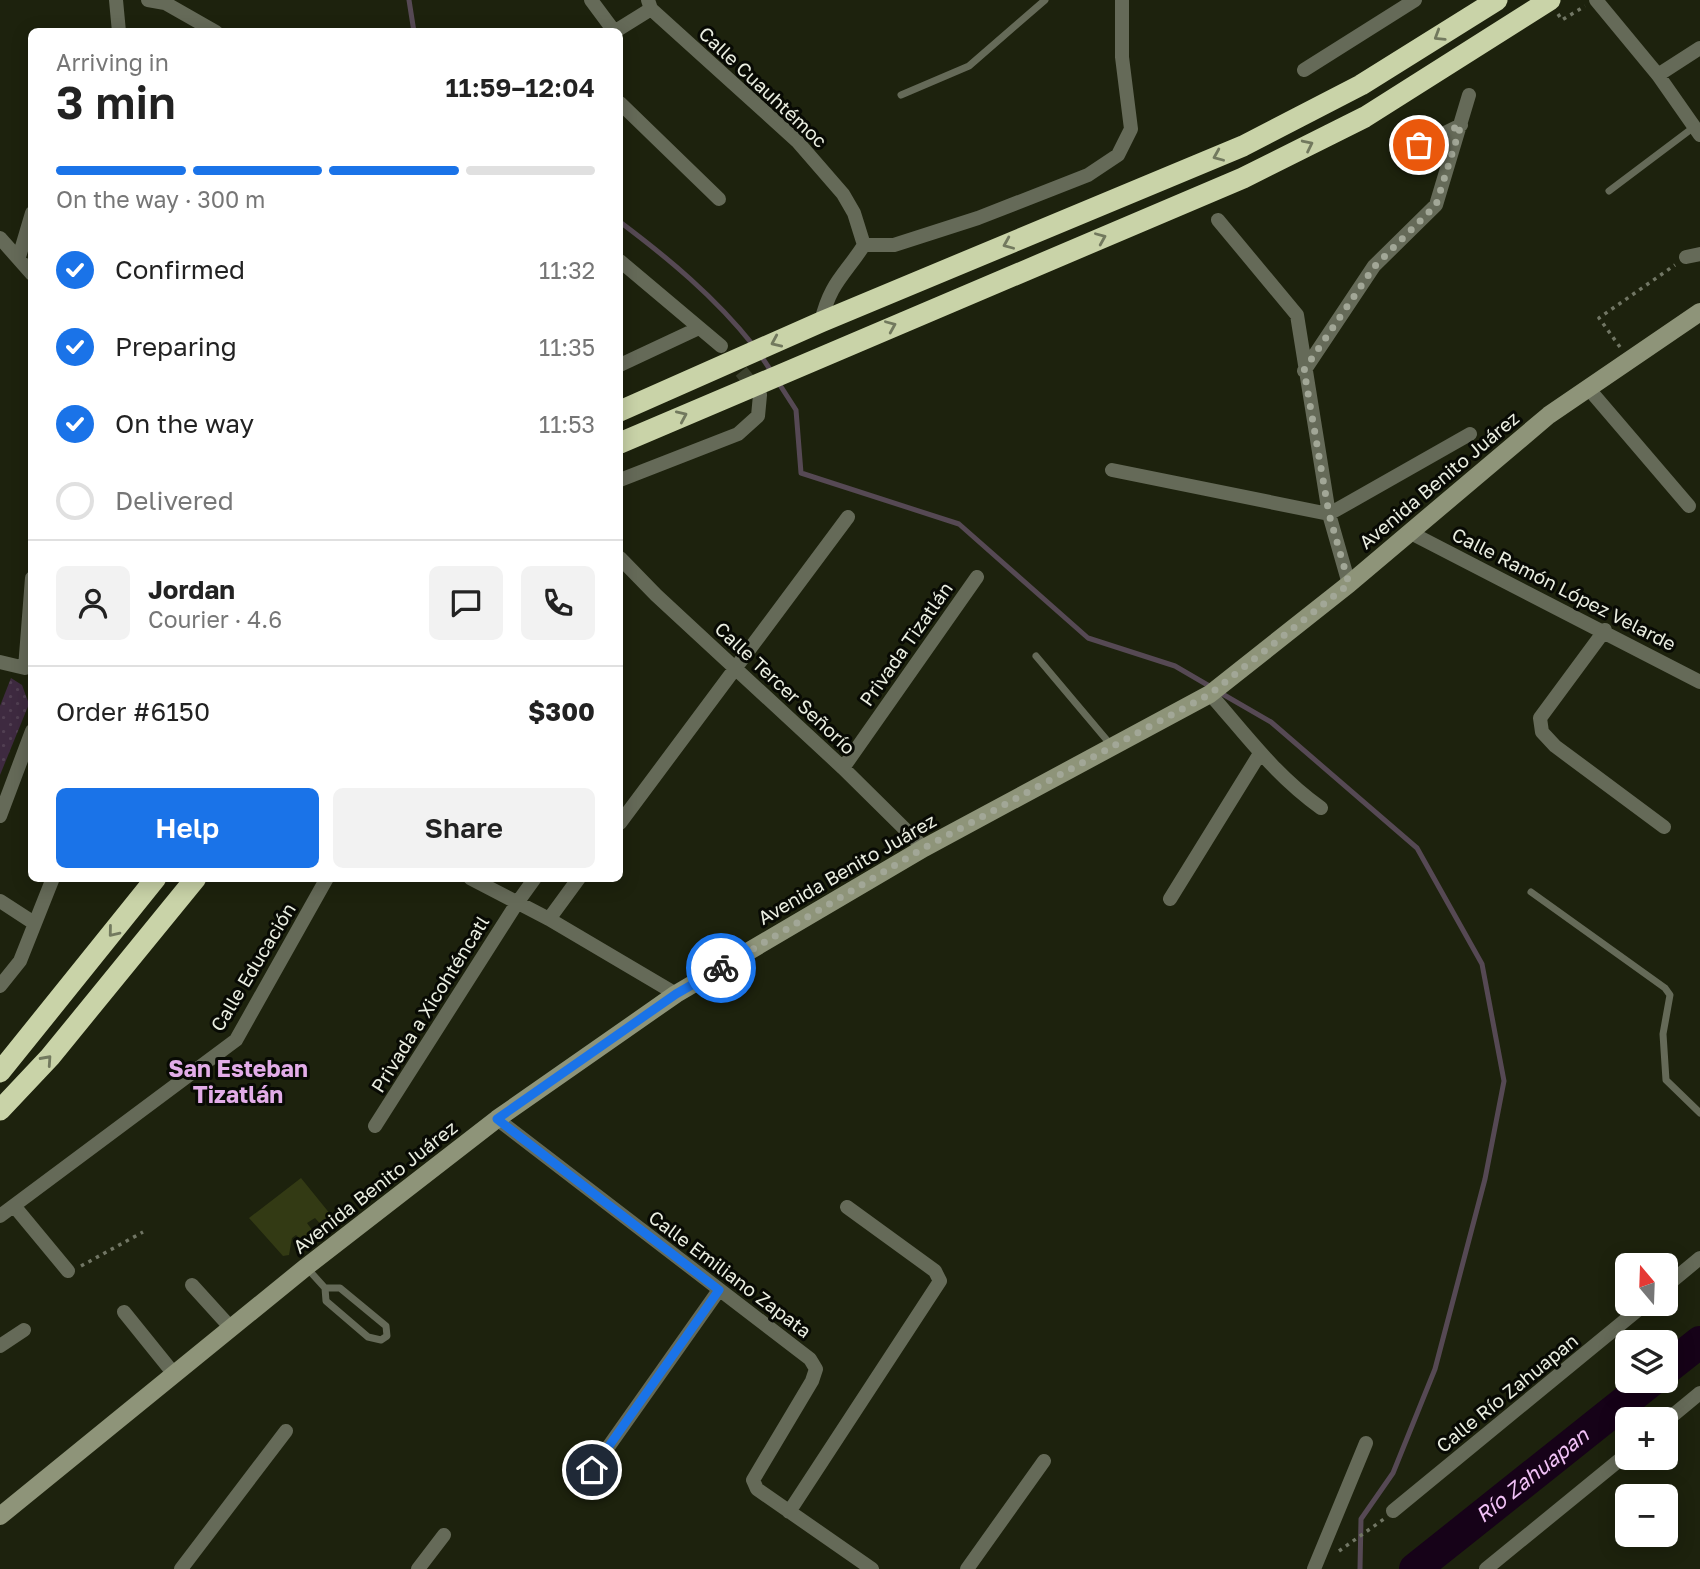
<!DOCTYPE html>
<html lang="en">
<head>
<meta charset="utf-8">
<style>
  body { margin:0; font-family:"Golos Text",sans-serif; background:#f2f2f2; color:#222; height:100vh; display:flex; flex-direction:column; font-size:26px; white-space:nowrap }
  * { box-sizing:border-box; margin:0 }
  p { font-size:23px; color:#767676 }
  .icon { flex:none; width:38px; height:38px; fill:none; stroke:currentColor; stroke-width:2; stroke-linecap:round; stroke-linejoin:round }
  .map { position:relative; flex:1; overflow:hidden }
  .details { position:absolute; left:28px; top:28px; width:595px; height:854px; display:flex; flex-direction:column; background:#fff; border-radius:10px; box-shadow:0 4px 18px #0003 }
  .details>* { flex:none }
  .needle { width:46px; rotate:341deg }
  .controls { position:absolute; left:1615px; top:1253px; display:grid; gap:14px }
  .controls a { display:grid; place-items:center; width:63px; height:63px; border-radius:10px; background:#fff; box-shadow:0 4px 18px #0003; font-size:35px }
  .pin { position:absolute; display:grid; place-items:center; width:60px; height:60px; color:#fff; margin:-30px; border:4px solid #fff; border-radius:50%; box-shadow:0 2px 7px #0007 }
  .courier { position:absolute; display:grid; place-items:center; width:70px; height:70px; margin:-35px; border:5px solid #1a73e8; border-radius:50%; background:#fff; color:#222; box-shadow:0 2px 9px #0007 }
  .overview em { font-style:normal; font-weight:600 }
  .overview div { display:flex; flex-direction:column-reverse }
  .overview { display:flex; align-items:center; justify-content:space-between; height:119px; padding:0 28px }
  h1 { font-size:46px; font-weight:600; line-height:52px }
  .bar { display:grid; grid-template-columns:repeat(4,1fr); gap:10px 7px; align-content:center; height:84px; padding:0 28px }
  .bar i { height:9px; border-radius:5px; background:#e0e0e0 }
  .bar .on { background:#1a73e8 }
  .bar p { grid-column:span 4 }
  .line { display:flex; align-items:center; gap:18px; padding:0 28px; border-top:2px solid #e0e0e0 }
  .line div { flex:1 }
  .round { display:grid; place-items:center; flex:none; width:74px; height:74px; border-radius:10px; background:#f2f2f2 }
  ol { padding:0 28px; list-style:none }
  li { display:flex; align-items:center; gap:21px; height:77px }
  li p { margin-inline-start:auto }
  li .icon { padding:7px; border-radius:50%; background:#1a73e8; color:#fff; stroke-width:4 }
  li:last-child { color:#767676 }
  li i { width:38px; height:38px; border:4px solid #e0e0e0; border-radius:50% }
  .cta { display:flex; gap:14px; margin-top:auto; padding:14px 28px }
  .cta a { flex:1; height:80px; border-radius:10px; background:#1a73e8; color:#fff; font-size:28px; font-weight:600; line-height:80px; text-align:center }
  .cta a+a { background:#f2f2f2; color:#222 }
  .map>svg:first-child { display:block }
  .park { fill:url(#park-dots) }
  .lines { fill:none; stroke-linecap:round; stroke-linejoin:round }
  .stream { stroke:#564954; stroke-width:5 }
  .river { stroke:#160218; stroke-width:32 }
  .building { fill:#333a14 }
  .street-tunnel { stroke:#3c412d; stroke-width:14; stroke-dasharray:14 7; stroke-linecap:butt }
  .path { stroke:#717664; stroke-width:3.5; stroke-dasharray:3.5 5; stroke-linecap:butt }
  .lane { stroke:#656a58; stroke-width:7 }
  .street { stroke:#656a58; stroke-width:14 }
  .secondary { stroke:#8e9479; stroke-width:18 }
  .highway { stroke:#c9d3a8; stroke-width:21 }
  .oneway { stroke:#72795e }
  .done { stroke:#a2a797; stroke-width:7; stroke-dasharray:0 12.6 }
  .route { stroke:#1a73e8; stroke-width:9 }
  .labels { text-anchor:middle; stroke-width:6; stroke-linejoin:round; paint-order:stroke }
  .street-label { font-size:19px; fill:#eaeee1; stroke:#080a04 }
  .water-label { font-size:21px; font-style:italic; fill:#f2c2f7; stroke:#080a04 }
  .quarter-label { font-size:23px; font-weight:bold; fill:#e2ace8; stroke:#080a04 }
</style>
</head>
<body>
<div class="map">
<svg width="1700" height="1569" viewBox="0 0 1700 1569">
  <defs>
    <pattern id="park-dots" width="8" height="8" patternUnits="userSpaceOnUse" patternTransform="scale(1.75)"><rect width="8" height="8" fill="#3e2a40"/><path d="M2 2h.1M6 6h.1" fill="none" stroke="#513f52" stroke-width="1.8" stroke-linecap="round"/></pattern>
  </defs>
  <rect width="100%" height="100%" fill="#1d220d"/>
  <!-- park -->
  <path class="park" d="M11 678 22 685 29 704 0 775V706Z"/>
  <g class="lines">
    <!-- stream -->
    <path class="stream" d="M409 0 414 32
      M620 222C668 258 715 297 753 345
      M761 356 773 374
      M778 382 796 410 801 473 959 524 1088 638 1175 666 1211 687
      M1219 692 1271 722 1417 848 1482 964 1504 1081 1485 1179 1435 1369 1393 1473 1361 1519 1360 1569"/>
    <!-- river -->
    <g class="river">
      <path d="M1666 1369 1700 1342"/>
      <path id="s1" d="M1415 1569 1651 1381"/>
    </g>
  </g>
  <!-- building -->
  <path class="building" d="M301 1178 335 1220 325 1229 315 1218 307 1223 318 1238 308 1248 296 1235 292 1238 289 1255 283 1256 249 1218Z"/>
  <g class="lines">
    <!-- street-tunnel -->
    <path class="street-tunnel" d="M728 355 757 391"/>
    <!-- path -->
    <path class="path" d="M1558 14 1562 20 1585 6
      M1620 347 1599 318 1675 265
      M81 1266 143 1232
      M1339 1551 1384 1519"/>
    <!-- lane -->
    <path class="lane" d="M901 95 969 66 1045 0
      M1609 191 1694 127
      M1036 656 1111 745
      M1531 892 1665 988 1670 995 1663 1034 1666 1080 1700 1113
      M306 1267 325 1288 326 1301 368 1337 381 1340 387 1336 386 1326 340 1288H325"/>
    <!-- street -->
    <path class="street" d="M116 0 119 32
      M148 0 165 3 216 32
      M591 0 614 31
      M648 0 651 9 797 141 843 194 854 213 864 245
      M1596 0 1658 75 1700 135
      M614 32 651 9
      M1304 70 1415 0
      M1658 75 1700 48
      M620 103 719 199
      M1398 156 1461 125
      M1218 220 1297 315 1329 514 1349 584
      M0 238 32 274
      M864 245H894L978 218 1088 175 1118 155 1131 129 1122 57V0
      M19 257 32 213
      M1686 257 1700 254
      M620 261 721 346
      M821 322C830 283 844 276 864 245
      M620 365 699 328
      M1304 371 1374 266 1436 205 1469 95
      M1588 388 1689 506
      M1112 470 1329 514 1470 434
      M620 480 738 434 758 416 760 395
      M1409 532 1700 682
      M620 558 656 595 843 768 924 848
      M1605 630 1540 718 1542 732 1555 746 1664 827
      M0 662 25 668
      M25 668 32 578
      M1210 694C1247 736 1275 775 1321 808
      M843 768 977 577
      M0 816 32 731
      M620 823 848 517
      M470 878 549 919 676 994
      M1170 899 1259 755
      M0 901 34 923
      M549 919 579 878
      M0 986 20 961 53 878
      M497 1119 810 1359 816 1369 812 1381 753 1480 757 1489 872 1569
      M375 1126 517 903 535 878
      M15 1207 68 1271
      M0 1216 236 1040 327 878
      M192 1285 231 1328
      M1666 1286 1700 1258
      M124 1312 174 1374
      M0 1346 24 1330
      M1666 1421 1700 1393
      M592 1470 719 1290
      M1393 1511 1645 1304
      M789 1512 940 1281 935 1271 847 1207
      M181 1569 286 1431
      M418 1569 444 1535
      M967 1569 1044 1461
      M1314 1569 1366 1443
      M1486 1569 1628 1453"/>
    <!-- secondary -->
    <path class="secondary" d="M0 1516 306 1267 497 1119 676 994 924 848 1210 694 1349 584 1549 415 1700 312"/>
    <!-- highway -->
    <path class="highway" d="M620 411 821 322 1243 146 1361 85 1497 0
      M620 443 1243 178 1365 117 1550 0
      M0 1072 156 878
      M0 1110 50 1057 196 878"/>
  </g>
  <!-- one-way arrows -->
  <defs><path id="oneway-chevron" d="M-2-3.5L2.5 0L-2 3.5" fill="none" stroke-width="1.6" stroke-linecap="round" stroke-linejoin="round" transform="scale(1.75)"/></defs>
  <g class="oneway">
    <use href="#oneway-chevron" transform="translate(1439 36) rotate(148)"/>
    <use href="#oneway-chevron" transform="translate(1308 145) rotate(-26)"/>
    <use href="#oneway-chevron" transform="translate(1218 156) rotate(157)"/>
    <use href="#oneway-chevron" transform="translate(1101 238) rotate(-23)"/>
    <use href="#oneway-chevron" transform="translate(1008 244) rotate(157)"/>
    <use href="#oneway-chevron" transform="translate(891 326) rotate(-23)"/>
    <use href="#oneway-chevron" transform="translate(776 342) rotate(156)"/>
    <use href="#oneway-chevron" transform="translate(682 416) rotate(-24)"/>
    <use href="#oneway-chevron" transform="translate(113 932) rotate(129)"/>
    <use href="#oneway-chevron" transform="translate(47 1060) rotate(-48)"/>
  </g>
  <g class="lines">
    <!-- done -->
    <path class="done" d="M721 968 924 848 1210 694 1349 584 1329 514 1304 370 1374 267 1436 205 1461 125 1419 145"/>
    <!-- route -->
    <path class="route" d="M592 1470 719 1290 497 1119 676 994 721 968"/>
  </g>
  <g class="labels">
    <!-- street labels -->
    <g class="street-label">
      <text transform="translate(763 87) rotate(43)" y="7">Calle Cuauhtémoc</text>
      <text transform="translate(1439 480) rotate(-40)" y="7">Avenida Benito Juárez</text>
      <text transform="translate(1564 589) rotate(27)" y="7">Calle Ramón López Velarde</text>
      <text transform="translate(906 644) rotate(-55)" y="7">Privada Tizatlán</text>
      <text transform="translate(785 688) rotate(43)" y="7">Calle Tercer Señorío</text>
      <text transform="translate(847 869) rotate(-30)" y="7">Avenida Benito Juárez</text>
      <text transform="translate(253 967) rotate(-59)" y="7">Calle Educación</text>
      <text transform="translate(430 1004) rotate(-58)" y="7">Privada a Xicohténcatl</text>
      <text transform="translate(375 1187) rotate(-38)" y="7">Avenida Benito Juárez</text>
      <text transform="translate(730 1274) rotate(37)" y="7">Calle Emiliano Zapata</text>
      <text transform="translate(1507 1393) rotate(-39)" y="7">Calle Río Zahuapan</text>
    </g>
    <!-- water labels -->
    <g class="water-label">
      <text dy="7" stroke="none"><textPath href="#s1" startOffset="150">Río Zahuapan</textPath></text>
    </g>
    <!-- quarter labels -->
    <g class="quarter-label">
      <text x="238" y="1077">San Esteban<tspan x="238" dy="26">Tizatlán</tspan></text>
    </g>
  </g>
</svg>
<div class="controls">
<a><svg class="needle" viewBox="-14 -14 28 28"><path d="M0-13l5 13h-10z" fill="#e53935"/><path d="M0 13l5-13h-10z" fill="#767676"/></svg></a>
<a><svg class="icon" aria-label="layers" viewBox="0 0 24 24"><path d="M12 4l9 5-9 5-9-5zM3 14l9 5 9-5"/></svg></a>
<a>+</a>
<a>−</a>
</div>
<div class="pin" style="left:1419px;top:145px;background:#ea580c"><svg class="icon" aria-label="bag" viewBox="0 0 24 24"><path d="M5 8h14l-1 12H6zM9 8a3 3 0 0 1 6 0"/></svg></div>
<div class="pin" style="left:592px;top:1470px;background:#1f2937"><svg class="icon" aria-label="home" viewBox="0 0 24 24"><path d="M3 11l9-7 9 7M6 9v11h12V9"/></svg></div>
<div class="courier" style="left:721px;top:968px"><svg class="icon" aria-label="bike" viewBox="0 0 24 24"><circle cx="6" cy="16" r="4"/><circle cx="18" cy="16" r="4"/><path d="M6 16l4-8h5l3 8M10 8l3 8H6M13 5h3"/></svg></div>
<section class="details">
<div class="overview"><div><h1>3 min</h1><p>Arriving in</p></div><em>11:59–12:04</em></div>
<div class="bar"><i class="on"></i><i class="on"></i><i class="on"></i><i></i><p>On the way · 300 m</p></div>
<ol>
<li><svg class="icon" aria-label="check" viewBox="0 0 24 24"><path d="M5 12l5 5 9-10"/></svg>Confirmed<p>11:32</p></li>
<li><svg class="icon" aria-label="check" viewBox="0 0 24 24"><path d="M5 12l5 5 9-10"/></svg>Preparing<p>11:35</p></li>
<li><svg class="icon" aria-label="check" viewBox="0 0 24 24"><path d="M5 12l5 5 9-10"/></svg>On the way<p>11:53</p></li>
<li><i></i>Delivered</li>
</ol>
<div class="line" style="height:126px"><a class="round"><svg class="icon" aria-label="person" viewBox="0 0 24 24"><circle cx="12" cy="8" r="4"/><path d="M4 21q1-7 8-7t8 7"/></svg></a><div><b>Jordan</b><p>Courier · 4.6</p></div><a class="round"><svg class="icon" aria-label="chat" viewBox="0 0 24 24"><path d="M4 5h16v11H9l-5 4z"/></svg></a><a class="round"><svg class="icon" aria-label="phone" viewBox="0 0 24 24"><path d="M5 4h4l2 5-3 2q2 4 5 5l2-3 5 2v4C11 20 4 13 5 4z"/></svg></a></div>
<div class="line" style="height:91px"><div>Order #6150</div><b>$300</b></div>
<div class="cta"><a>Help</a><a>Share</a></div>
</section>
</div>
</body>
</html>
